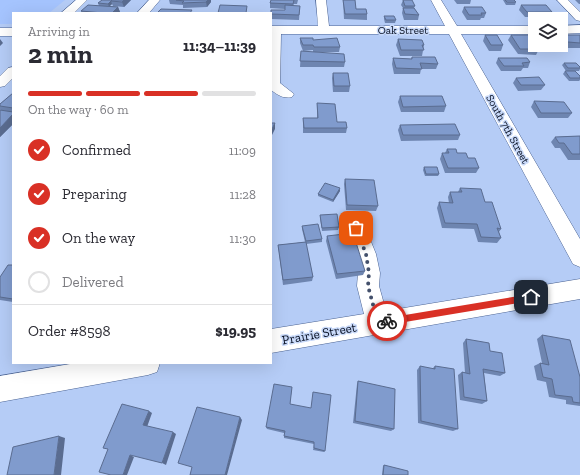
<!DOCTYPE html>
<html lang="en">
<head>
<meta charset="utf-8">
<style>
  body { margin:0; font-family:"Zilla Slab",serif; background:#f2f2f3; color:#2b2b33; height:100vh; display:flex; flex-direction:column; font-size:15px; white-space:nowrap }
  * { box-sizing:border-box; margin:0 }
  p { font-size:13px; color:#7c7c81 }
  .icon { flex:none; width:22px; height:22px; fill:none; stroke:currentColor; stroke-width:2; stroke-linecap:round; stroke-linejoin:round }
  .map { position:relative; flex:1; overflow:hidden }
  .drawer { position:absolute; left:12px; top:12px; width:260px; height:352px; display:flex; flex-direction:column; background:#fff; border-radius:0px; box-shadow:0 4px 16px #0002 }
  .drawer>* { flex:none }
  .controls { position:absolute; left:528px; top:12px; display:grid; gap:8px }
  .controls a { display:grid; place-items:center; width:40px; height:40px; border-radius:0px; background:#fff; box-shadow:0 4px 16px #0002; font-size:20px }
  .pin { position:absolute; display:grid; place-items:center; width:34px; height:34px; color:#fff; margin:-17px; border-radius:8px; box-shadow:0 2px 6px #0006 }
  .courier { position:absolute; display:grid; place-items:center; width:40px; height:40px; margin:-20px; border:3px solid #d93025; border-radius:50%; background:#fff; color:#222; box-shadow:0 1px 5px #0007 }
  .head em { font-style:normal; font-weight:700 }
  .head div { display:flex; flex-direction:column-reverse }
  .head { display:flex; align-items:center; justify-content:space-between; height:68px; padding:0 16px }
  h1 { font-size:26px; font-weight:700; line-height:30px }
  .bar { display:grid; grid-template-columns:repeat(4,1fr); gap:6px 4px; align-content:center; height:48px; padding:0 16px }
  .bar i { height:5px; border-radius:3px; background:#e1e1e2 }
  .bar .on { background:#d93025 }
  .bar p { grid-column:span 4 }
  .line { display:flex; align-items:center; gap:10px; padding:0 16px; border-top:1px solid #e1e1e2 }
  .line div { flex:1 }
  ol { padding:0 16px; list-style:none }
  li { display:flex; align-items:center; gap:12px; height:44px }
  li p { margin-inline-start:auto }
  li .icon { padding:4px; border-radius:50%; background:#d93025; color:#fff; stroke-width:4 }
  li:last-child { color:#7c7c81 }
  li i { width:22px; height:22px; border:2px solid #e1e1e2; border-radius:50% }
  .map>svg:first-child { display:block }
  .built { fill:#a5c4fe }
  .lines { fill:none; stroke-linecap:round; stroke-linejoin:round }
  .minor-casing { stroke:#4b6392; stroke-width:1 }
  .minor { fill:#fff; fill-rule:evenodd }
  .wall { fill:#6e85b0 }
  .shaded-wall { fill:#5a6c90 }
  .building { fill:#809bcd; stroke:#5a6c90 }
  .route { fill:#d93025 }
  .done { stroke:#43506b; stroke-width:4; stroke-dasharray:0 7.2 }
  .labels { text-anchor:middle; stroke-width:3; stroke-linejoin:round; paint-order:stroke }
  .far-street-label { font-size:11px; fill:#060e20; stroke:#c8d9f9 }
  .street-label { font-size:13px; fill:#060e20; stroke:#c8d9f9 }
</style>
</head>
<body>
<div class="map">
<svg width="580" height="475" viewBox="0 0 580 475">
  <rect width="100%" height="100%" fill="#b5ccf6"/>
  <!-- built -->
  <path class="built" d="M0 0H65L49 13H13V24H0Z"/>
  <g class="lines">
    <!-- minor casing -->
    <g class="minor-casing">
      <path id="minor" d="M76 0H87L74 13H61Z
        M149 0H160L149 13H137Z
        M316 0H326L329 26H445L431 0H441L457 26H535V34H461L580 239V267L573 264 449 34H281L280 83 294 94 292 97C283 99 278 95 271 90V26H318Z
        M557 0H568L580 12V21L576 20Z
        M580 25V33L561 34V26Z
        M0 28H13V36H0Z
        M13 67V78L5 86 0 87V76L8 68Z
        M351 212 358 215 363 222 376 254 380 273 379 286 386 311 580 279V299L271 353V329L364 314 357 286 358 273 356 254 347 230 341 220 344 215Z
        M76 363H160L157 372 148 375 0 402V376Z"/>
    </g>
    <!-- minor -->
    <use href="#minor" class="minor"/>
  </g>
  <!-- wall -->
  <path class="wall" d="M102 0H131L124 7 113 6 112 4 109 6 118 7 120 12 119 13H82L81 11 99 6 98 3Z
    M169 0H211V2L207 7 183 8V5L170 4Z
    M271 0H298L297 4H294L293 6H300L299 20 271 19V13L285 10V9L270 8V3Z
    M343 0H355L356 9 367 14V20L344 19Z
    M403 0 415 6 414 8 419 15 418 20H404L402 13 403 8 401 5Z
    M454 0H471L470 4H457Z
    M503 0H514L516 2 515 5H506Z
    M575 0H580V4H579Z
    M521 5 552 12 549 17H525L519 10Z
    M464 7 486 13 484 18H481L480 20H467L462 12Z
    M384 16 396 20 395 23H385L384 19Z
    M485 35 503 45 501 51H489L483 41Z
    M511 35 530 37 548 47 547 49H539L536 55 518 54 508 40Z
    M561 35H580V48H564L563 46 562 49H550L547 45H561Z
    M300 38 313 40 340 47 339 52H313L345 62 344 67H300L301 51 313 52V50L303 51 300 43Z
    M398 39 424 45 422 56H400L396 45Z
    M412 57 438 64 436 69H421L420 74H394L392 64 393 58 411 59Z
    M498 58 530 62 528 68H523L521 71H501L496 63Z
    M564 63 580 67V69L579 71H566L562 65Z
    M565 71 580 76V80L579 81H569L563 74Z
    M333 73 350 86 349 92H333L332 78Z
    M516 78 545 85 541 90 518 91 513 83Z
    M13 93V124L0 137V110L1 111 0 109V104Z
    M400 96 446 106 444 112H401L398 102Z
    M534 101 572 113 568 118H538L531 107Z
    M317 103 337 122 347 128 346 133H303V118H317Z
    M400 125 460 135 458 140 401 141 398 130Z
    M580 136V160H568L560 148H555L551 142 555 137Z
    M447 149 457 153 479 168 476 173H445L440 159 442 153H445Z
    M424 167 439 174 438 176H425L423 170Z
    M345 179 378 206 376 211 346 210 344 184Z
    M460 188 485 202 501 229 499 232 501 238 497 243 478 242 474 229 442 228 437 208 439 202 449 203 448 197 450 192H458Z
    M340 191 333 202 318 196V194Z
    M320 215 339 227 338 230 322 231 320 218Z
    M302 226 322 239V242L306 244 313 277 312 281 283 285 278 245 305 242 302 229Z
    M327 236 365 271 363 275 336 279 326 241Z
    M13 265V302L0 300V277Z
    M542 335 580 377V406L566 404V400L549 397 546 382 537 380 534 366 540 363H542L537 339Z
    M466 339 490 351 505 373 500 376 484 373 487 401 482 404 460 400 458 375 462 372 465 373 463 343Z
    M420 366 432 369 435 366 458 429 453 431 418 423 417 370Z
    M358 381 394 429 391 431 353 423 357 384Z
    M292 387 290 404 325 451 324 452 313 450 314 444 284 438V433L267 429 266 427Z
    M384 465 408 475H382L383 466Z"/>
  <!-- shaded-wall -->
  <path class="shaded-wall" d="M124 0H131L124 7 122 2Z
    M208 0H211V2L207 7 206 2Z
    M111 1 112 4 109 7 108 4Z
    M118 7 120 12 119 13H112Z
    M0 39 3 43 0 46Z
    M13 114V124L0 137V128Z
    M275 123V129L271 137V131Z
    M340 188V191L333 202V200Z
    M149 411 152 413 147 427 143 425Z
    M240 417 242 420 227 475H225Z
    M173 432 176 434 166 465 162 463Z
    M59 436 65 438 61 475H54Z
    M130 455 134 457 127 475H123Z"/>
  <!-- building -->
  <path class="building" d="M102 0H112L108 4 98 3Z
    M112 0H124L122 2 111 1Z
    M176 0H208L206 2 182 3 184 1Z
    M271 0H294L293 4 270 3Z
    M343 0H355L356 9H366L367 14H345Z
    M403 0H412L415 6H405Z
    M505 0H514L516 2H507Z
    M88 5 118 7 112 13H103L81 11Z
    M220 5 247 6 246 13H218Z
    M285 5 300 6 299 15 271 14V10H285Z
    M521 5H546L552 12H527Z
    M464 7H482L486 13H481L482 15H469Z
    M403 8H414L419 15 405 14Z
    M161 9 192 10 190 13H157Z
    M384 16H394L396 20H386Z
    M485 35H497L503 45H491Z
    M511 35H529L535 44V45H536L539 49H520Z
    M561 35H580V43L568 42Z
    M530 37H535V43Z
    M300 38H313V40L337 38 340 47H314L313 45H303Z
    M398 39 422 40 424 45H422L424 50H401Z
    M561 43 563 46H552L551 45H561Z
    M536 45H547L548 47H538Z
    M301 51 344 54 345 62 300 61Z
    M412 57H435L438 64 420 63 422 69 396 68 393 58 412 59Z
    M498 58H527L530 62 522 63 524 66H504Z
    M564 63H576L580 67V68H568Z
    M565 71H575L580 76V78H570Z
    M333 73H348L350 86H334Z
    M539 77 545 85H521L516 78Z
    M13 93V108L0 106V104Z
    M400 96H442L446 106 403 107Z
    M534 101 564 102 572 113H541Z
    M317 103 335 104 337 122H346L347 128H304L303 118H318Z
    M0 110 13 112V114L0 128Z
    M271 123H275L271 131Z
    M455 124 460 135H403L400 125Z
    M580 136V154H572L564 143H559L555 137Z
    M447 149H456L457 153H466L468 158H475L479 168H448L442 153H449Z
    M424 167H437L439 174H426Z
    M345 179 374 180 378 206 347 205Z
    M325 183 340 188 333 200 318 194Z
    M460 188 481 189 485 202H492L501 229 497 228 501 238 481 237 477 224 445 223 439 202 453 203 450 192H462Z
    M337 214 339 227 322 228 320 215Z
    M318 224 322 239 306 241 302 226Z
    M353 233 365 271 337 274 327 236Z
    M306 242 313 277 283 280 278 245Z
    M8 265H13V299L0 297V277Z
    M542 335 570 340 580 377V403L573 402 572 397 555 395 552 379 543 377 540 363 549 365Z
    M466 339 489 343 490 351 502 353 505 373 483 369 487 401 464 397 462 372 470 374Z
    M420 366 435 369V366L454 369 458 429 421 421Z
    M358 381 395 389 394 429 355 421Z
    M274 384 292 387 290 404 311 408 313 392 331 395 325 451 314 448V442L284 436 285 431 266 427Z
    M122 404 149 411 143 425 173 432 162 463 130 455 123 475H111L99 472 108 449 103 448Z
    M197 407 240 417 225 475H190L192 467 178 463Z
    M59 436 54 475H7L13 447Z
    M384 465 408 471V475H383Z"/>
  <!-- route -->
  <path class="route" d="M531 294 535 297 531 301 387 325 383 321 387 318Z"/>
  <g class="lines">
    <!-- done -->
    <path class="done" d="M356 228 366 254 369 273 368 286 378 323 387 321"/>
  </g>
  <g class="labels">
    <!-- far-street labels -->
    <g class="far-street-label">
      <text x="403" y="34">Oak Street</text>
      <text transform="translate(508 129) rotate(61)" y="4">South 7th Street</text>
    </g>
    <!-- street labels -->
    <g class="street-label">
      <text transform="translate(319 333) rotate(-10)" y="5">Prairie Street</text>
    </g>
  </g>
</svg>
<div class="controls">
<a><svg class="icon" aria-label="layers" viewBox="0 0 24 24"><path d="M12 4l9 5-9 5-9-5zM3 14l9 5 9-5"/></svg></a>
</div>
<div class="pin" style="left:356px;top:228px;background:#ea580c"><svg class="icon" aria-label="bag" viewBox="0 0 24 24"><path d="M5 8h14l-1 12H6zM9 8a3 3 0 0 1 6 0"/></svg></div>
<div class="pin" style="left:531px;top:297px;background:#1f2937"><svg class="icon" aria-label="home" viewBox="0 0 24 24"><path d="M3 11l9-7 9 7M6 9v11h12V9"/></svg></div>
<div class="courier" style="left:387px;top:321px"><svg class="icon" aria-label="bike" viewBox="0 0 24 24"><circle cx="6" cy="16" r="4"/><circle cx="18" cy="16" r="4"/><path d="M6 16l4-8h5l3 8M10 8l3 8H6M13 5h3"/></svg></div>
<section class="drawer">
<div class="head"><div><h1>2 min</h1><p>Arriving in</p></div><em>11:34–11:39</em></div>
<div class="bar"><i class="on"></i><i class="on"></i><i class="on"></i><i></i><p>On the way · 60 m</p></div>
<ol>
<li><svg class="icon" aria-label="check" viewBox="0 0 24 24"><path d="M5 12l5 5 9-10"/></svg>Confirmed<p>11:09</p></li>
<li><svg class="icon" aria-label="check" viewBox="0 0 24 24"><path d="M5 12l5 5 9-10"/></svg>Preparing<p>11:28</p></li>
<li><svg class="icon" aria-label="check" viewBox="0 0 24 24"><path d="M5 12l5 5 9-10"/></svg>On the way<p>11:30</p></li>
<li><i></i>Delivered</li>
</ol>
<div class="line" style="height:52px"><div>Order #8598</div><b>$19.95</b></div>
</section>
</div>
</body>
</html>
